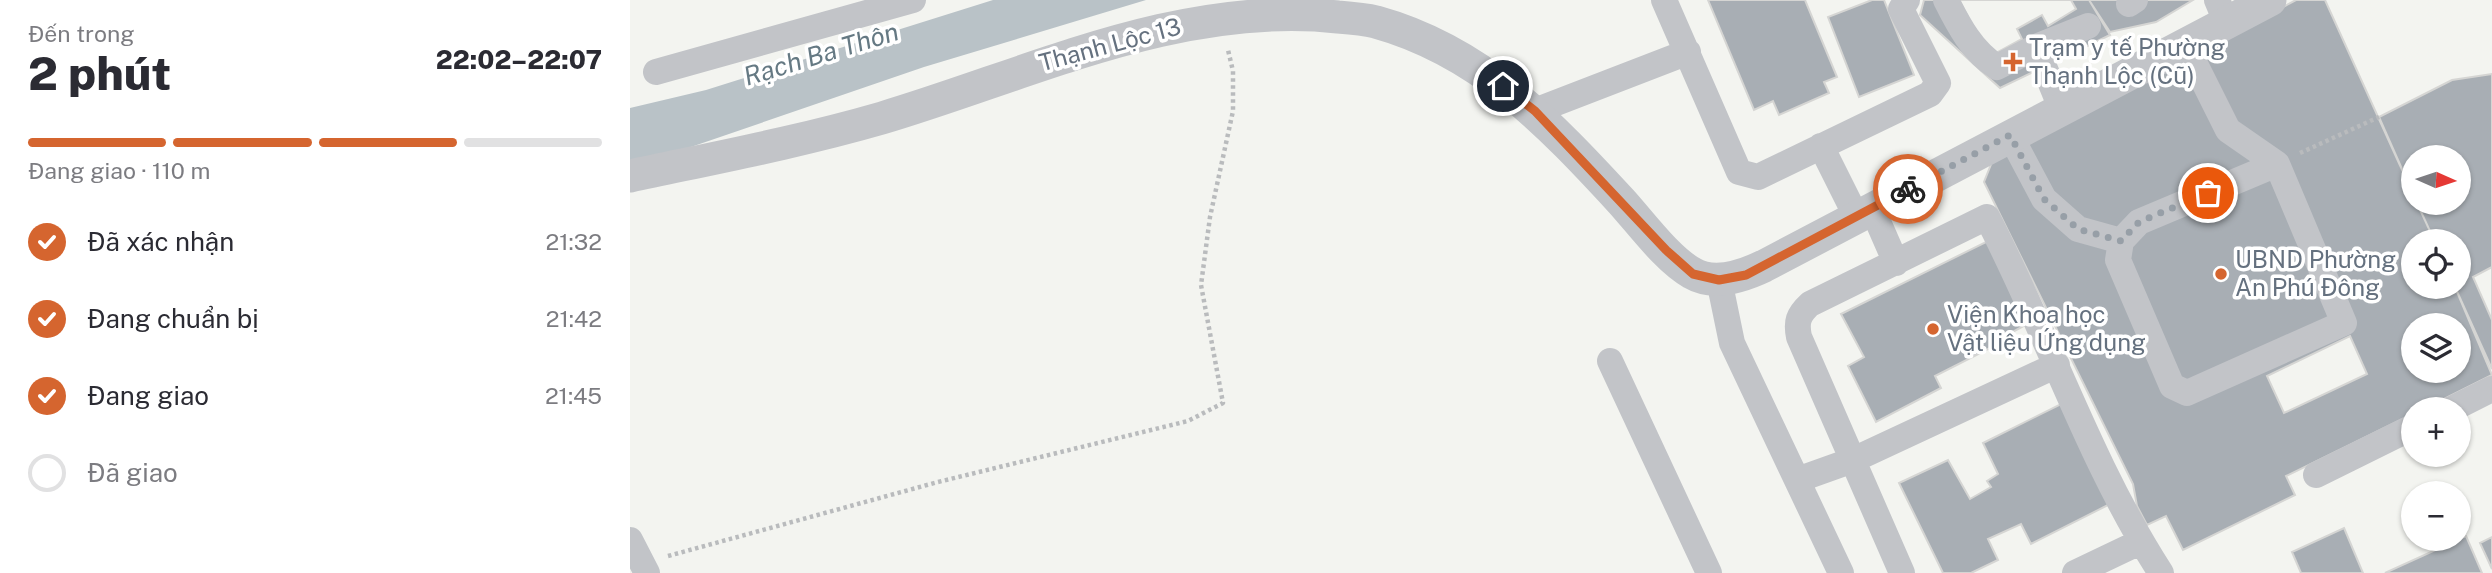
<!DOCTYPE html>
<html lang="vi">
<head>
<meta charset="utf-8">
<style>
  body { margin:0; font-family:"Public Sans",sans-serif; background:#f2f2f3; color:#2b2b33; height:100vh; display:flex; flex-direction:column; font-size:26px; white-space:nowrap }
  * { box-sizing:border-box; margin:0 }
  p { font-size:23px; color:#7c7c81 }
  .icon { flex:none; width:38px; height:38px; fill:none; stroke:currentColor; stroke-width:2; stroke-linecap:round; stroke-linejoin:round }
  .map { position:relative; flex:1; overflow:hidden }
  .details { display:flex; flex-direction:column; background:#fff; width:630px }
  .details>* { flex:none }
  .needle { width:46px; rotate:93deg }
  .buttons { position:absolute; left:1771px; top:145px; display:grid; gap:14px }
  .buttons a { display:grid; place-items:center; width:70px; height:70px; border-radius:50%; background:#fff; box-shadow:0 2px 5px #0004; font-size:35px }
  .pin { position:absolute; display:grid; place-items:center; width:60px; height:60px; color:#fff; margin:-30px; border:4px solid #fff; border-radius:50%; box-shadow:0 2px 7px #0007 }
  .courier { position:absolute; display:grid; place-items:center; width:70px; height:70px; margin:-35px; border:5px solid #d5652f; border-radius:50%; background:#fff; color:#222; box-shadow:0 2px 9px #0007 }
  .headline em { font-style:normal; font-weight:800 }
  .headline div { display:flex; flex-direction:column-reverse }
  .headline { display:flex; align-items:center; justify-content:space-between; height:119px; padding:0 28px }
  h1 { font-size:46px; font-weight:800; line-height:52px }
  .bar { display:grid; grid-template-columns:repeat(4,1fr); gap:10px 7px; align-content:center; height:84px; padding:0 28px }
  .bar i { height:9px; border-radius:5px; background:#e1e1e2 }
  .bar .active { background:#d5652f }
  .bar p { grid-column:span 4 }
  ol { padding:0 28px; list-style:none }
  li { display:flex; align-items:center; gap:21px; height:77px }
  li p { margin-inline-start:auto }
  li .icon { padding:7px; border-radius:50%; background:#d5652f; color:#fff; stroke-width:4 }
  li:last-child { color:#7c7c81 }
  li i { width:38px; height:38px; border:4px solid #e1e1e2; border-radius:50% }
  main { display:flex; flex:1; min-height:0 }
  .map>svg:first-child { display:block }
  .water { fill:#b9c2c7 }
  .building { fill:#a8aeb4; stroke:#d5d5d3; stroke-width:2; fill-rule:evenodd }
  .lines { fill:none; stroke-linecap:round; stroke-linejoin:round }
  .path { stroke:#b9bbbd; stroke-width:4.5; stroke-dasharray:3.5 3.5; stroke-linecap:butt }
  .minor { stroke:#c2c4c8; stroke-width:26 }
  .tertiary { stroke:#c2c4c8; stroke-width:33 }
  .done { stroke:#979fa7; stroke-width:7; stroke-dasharray:0 12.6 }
  .route { stroke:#d5652f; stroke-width:9 }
  .poi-dot { fill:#d5652f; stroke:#fff; stroke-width:2.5 }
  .labels { text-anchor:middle; stroke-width:7; stroke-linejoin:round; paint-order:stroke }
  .street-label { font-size:24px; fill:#65717f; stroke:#fff }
  .poi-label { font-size:24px; fill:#65717f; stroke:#fff; text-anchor:start }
  .water-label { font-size:26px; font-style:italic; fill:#657983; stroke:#fff }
</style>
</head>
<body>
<main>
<section class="details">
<div class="headline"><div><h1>2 phút</h1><p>Đến trong</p></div><em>22:02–22:07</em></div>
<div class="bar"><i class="active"></i><i class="active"></i><i class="active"></i><i></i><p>Đang giao · 110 m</p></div>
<ol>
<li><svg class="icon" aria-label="check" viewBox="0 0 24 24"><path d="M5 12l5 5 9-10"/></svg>Đã xác nhận<p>21:32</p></li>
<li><svg class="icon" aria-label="check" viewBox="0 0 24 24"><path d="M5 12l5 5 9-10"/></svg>Đang chuẩn bị<p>21:42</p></li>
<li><svg class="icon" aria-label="check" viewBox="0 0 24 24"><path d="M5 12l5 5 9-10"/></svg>Đang giao<p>21:45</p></li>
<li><i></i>Đã giao</li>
</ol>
</section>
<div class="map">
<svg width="1862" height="573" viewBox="0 0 1862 573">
  <rect width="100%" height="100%" fill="#f3f4f0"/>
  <!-- water -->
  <path class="water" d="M363 0H516L294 67 58 148 0 165V108L76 90Z"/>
  <!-- building -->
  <path class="building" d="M1078 0H1175L1207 77 1194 82 1199 93 1149 115 1143 101 1124 110Z
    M1242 0H1254L1284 75 1229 97 1198 17Z
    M1294 0H1459L1480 35 1370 88 1290 15Z
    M1329 0H1441L1446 9 1418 26 1412 15 1387 29 1392 39 1359 57Z
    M1459 0H1563L1526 22 1480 32Z
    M1666 0H1695L1783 194V203H1787L1805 242H1783V287H1825L1862 375 1792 410H1783V414L1656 476 1665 495 1553 550 1536 516 1517 525 1507 506 1503 484 1354 182 1362 162ZM1783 326H1829V371H1783Z
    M1862 74V369L1825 287H1829V242H1805L1787 203H1829V158H1783V194L1749 117 1822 80Z
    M1360 240 1401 322 1375 336 1376 340 1305 376 1311 388 1246 422 1218 366 1234 357 1211 314Z
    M1862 267V320L1843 277Z
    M1720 336 1737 374 1654 413 1637 376Z
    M1431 404 1480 504 1401 544 1391 524 1358 539 1368 560 1341 573H1313L1269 483 1318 460 1340 499 1361 487 1357 481 1368 474 1353 443Z
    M1714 528 1733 573H1671L1662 552Z
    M1836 536 1852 573H1755Z
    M1862 537V569L1850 543Z"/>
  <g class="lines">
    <!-- path -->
    <path class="path" d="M1670 153 1749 117
      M38 556 308 482 558 421 593 403 571 285 580 217 603 111V71L598 50"/>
    <!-- minor -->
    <path class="minor" d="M1034 0 1109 172 1128 177 1300 94 1308 83 1271 9 1277 0
      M1316 0C1329 26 1342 51 1367 67L1406 47
      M1587 0 1597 24
      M1499 4 1505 0
      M1556 46 1598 130 1647 164 1714 323 1557 393 1542 386 1488 260 1491 241 1509 222 1647 164
      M26 72 283 0
      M1431 108 1406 47 1458 26
      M905 111 1058 52
      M1380 135 1414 199 1448 229 1491 241
      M1191 146 1226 216
      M1242 208 1266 263
      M1089 280 1102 343 1211 573
      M980 361 1079 573
      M1820 410 1862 389
      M1686 475 1783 427
      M1167 480 1223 460 1427 365
      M0 540 17 573
      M1272 573 1169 337C1166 322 1168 315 1180 304L1357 217C1418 334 1459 462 1531 573
      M1445 573 1510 542"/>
    <!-- tertiary -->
    <path class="tertiary" d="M0 176C84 158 169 142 252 118 400 74 549 0 708 17 721 18 734 19 746 22 851 51 920 124 991 201 1011 223 1037 259 1062 273 1084 286 1113 276 1134 266L1640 0"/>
  </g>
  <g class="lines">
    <!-- done -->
    <path class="done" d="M1278 189 1380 135 1414 199 1448 229 1491 241 1509 222 1578 193"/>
    <!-- route -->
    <path class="route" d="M873 86 905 111 1036 250 1063 274 1089 280 1116 275 1278 189"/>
  </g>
  <!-- markers -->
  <g class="poi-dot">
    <path d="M1379.5 51.5h7v7h7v7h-7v7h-7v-7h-7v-7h7z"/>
    <circle cx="1591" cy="274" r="7"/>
    <circle cx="1303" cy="329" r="7"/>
  </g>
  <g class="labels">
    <!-- street labels -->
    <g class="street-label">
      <text transform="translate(480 45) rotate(-15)" y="8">Thạnh Lộc 13</text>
    </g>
    <!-- poi labels -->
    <g class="poi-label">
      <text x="1399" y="56">Trạm y tế Phường<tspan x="1399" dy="28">Thạnh Lộc (Cũ)</tspan></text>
      <text x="1605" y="268">UBND Phường<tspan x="1605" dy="28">An Phú Đông</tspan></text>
      <text x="1317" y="323">Viện Khoa học<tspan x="1317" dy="28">Vật liệu Ứng dụng</tspan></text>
    </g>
    <!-- water labels -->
    <g class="water-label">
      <text transform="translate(191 54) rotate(-17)" y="9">Rạch Ba Thôn</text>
    </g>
  </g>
</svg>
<div class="buttons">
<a><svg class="needle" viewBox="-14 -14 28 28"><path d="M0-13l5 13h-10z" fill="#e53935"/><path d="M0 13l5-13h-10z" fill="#7c7c81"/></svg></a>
<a><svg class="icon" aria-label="locate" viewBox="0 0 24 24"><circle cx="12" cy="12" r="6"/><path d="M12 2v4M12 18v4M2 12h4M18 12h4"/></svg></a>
<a><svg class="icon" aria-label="layers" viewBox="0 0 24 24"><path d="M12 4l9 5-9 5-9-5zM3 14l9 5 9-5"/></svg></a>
<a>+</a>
<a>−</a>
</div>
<div class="pin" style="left:1578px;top:193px;background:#ea580c"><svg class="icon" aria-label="bag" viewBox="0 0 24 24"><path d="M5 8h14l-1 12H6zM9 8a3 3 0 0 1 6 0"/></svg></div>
<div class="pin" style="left:873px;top:86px;background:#1f2937"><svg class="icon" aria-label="home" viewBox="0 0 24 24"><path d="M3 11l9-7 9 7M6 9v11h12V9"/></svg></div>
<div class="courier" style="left:1278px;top:189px"><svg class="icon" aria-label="bike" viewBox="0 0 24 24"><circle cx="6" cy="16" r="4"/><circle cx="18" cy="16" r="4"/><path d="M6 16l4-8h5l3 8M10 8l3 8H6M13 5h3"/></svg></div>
</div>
</main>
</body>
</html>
